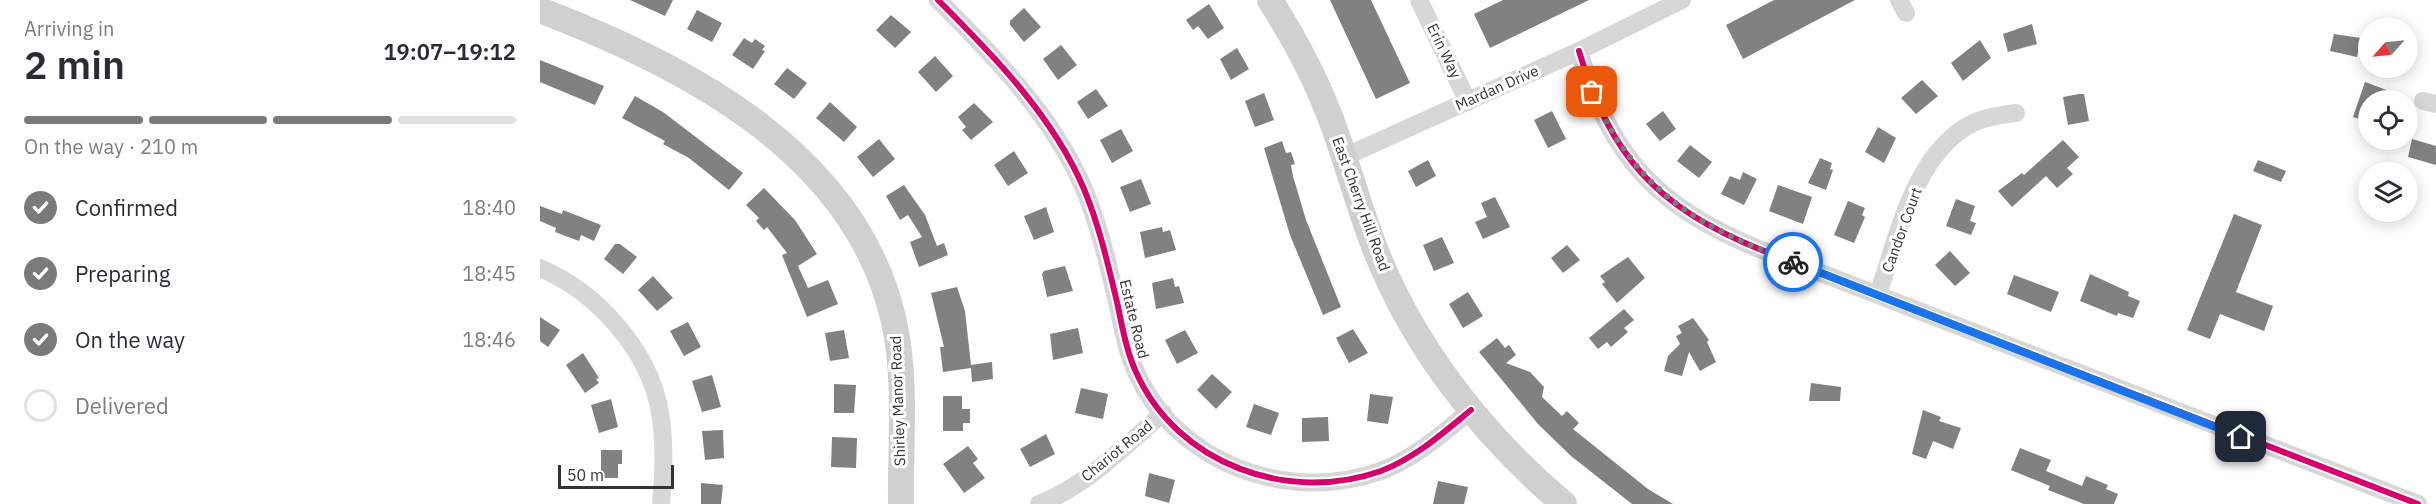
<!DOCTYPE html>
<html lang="en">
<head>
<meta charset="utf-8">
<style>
  body { margin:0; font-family:"IBM Plex Sans",sans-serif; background:#f7f7f7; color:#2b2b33; height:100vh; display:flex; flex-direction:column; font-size:22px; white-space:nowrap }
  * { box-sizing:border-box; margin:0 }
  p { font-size:20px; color:#7c7c81 }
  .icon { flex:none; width:33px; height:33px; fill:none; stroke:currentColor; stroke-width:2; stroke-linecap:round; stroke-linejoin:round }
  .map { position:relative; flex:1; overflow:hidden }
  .side { display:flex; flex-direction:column; background:#fff; width:540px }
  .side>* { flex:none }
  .needle { width:39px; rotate:243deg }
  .fabs { position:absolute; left:1818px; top:18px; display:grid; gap:12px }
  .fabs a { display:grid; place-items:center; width:60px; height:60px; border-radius:50%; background:#fff; box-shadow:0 3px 15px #0003; font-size:30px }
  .scale { position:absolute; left:18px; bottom:15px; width:116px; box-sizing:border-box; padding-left:6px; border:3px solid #333; border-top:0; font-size:16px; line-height:21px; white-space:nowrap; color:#333; -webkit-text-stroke:4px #fff; paint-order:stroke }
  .pin { position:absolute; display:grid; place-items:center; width:51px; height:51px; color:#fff; margin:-26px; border-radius:12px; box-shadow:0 3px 9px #0006 }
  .courier { position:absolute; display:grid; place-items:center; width:60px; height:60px; margin:-30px; border:4px solid #1a73e8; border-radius:50%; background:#fff; color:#222; box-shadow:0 2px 8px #0007 }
  .head em { font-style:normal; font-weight:600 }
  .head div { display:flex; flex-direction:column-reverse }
  .head { display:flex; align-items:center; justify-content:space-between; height:102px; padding:0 24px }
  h1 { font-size:39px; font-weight:600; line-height:45px }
  .bar { display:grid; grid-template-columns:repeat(4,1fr); gap:9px 6px; align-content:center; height:72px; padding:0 24px }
  .bar i { height:8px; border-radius:4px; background:#e1e1e2 }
  .bar .on { background:#7a7a7a }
  .bar p { grid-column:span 4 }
  ol { padding:0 24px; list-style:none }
  li { display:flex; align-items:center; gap:18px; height:66px }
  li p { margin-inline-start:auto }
  li .icon { padding:6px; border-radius:50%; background:#7a7a7a; color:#fff; stroke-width:4 }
  li:last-child { color:#7c7c81 }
  li i { width:33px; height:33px; border:3px solid #e1e1e2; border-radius:50% }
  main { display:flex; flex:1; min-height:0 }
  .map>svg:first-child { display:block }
  .building { fill:#818181 }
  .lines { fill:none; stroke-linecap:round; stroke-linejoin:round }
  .street { stroke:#d7d7d7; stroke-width:18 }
  .secondary { stroke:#d0d0d0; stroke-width:26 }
  .cycleway-casing { stroke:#fff; stroke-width:10 }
  .cycleway { stroke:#d6006c; stroke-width:6 }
  .done { stroke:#7a7a7a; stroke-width:6; stroke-dasharray:0 10.8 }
  .route { stroke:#1a73e8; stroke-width:8 }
  .labels { text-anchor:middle; stroke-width:6; stroke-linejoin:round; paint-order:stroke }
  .street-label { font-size:15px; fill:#333; stroke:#fff }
</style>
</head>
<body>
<main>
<section class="side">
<div class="head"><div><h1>2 min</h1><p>Arriving in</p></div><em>19:07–19:12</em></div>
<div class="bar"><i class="on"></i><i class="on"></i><i class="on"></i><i></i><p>On the way · 210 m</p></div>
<ol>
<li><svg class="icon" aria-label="check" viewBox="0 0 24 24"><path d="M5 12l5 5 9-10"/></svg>Confirmed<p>18:40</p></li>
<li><svg class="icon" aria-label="check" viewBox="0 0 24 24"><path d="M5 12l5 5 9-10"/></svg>Preparing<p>18:45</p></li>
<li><svg class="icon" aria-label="check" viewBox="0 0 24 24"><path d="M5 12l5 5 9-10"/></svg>On the way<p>18:46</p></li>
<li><i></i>Delivered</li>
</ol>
</section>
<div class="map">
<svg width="1896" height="504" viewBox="0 0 1896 504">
  <rect width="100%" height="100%" fill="#fff"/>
  <!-- building -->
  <path class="building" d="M90 0H133L125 16Z
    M790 0H831L870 83 836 99Z
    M963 0H1049L950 48 934 14Z
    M1234 0H1315L1203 59 1186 25Z
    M669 4 684 28 668 39 658 26 653 30 646 20Z
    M484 8 501 27 484 42 470 25V21Z
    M157 10 182 23 172 42 147 29Z
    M351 15 371 32 355 48 336 30Z
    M1492 24 1497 44 1468 52 1463 34Z
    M1794 34 1821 38 1817 57 1790 51Z
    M204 38 212 43 215 39 225 46 222 50 225 51 213 69 192 55Z
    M1440 40 1451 58 1423 81 1411 63Z
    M521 45 537 65 518 80 503 59Z
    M697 48 709 69 691 80 680 59Z
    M395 56 413 76 396 92 378 72Z
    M0 60 64 86 55 105 0 82Z
    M247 68 267 83 254 99 234 84Z
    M1382 80 1398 96 1376 114 1361 98Z
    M1825 82 1868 98 1867 100H1828V122L1813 117Z
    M556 89 568 106 548 119 537 102Z
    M724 93 734 120 715 127 705 101Z
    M1539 94H1544L1549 121 1528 125 1523 97Z
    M95 96 123 112 203 173 189 190 149 158 123 144 125 141 82 118Z
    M290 102 317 127 304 142 276 118Z
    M434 103 453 122 431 140 422 130 426 127 418 117Z
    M1012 111 1026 139 1008 148 994 120Z
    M1123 111 1136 129 1120 141 1106 124Z
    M1338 127 1356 138 1344 163 1325 152Z
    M581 129 593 151 572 163 560 140Z
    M339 139 355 159 333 177 317 157Z
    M1872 139 1896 146V165L1868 157Z
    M1523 140 1539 157 1527 168 1533 174 1517 188 1506 176 1472 207 1458 191 1482 173 1484 175Z
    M742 141 746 153 751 152 755 164 751 165 753 176 766 220 801 307 783 315 750 235 724 148Z
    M1150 145 1172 162 1159 178 1137 161Z
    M474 151 488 173 468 186 454 165Z
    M1280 158 1292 163 1290 169 1293 170 1286 190 1268 183Z
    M888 160 896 176 876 187 868 171Z
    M1718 160 1746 171 1741 182 1713 171Z
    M1203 172 1217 179 1204 205 1181 194 1190 176 1200 180Z
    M601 179 611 204 590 212 580 187Z
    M364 185 385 215 397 246 404 243 408 255 379 267 370 242 382 237 368 215 360 220 346 196Z
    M1238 185 1272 197 1263 224 1229 211Z
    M224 188 255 220 277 254 258 266 268 288 288 280 298 304 267 317 242 255 247 253 227 227 224 230 216 221 219 218 206 205Z
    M955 197 970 227 943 239 935 222 947 217 941 203Z
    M1416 199 1435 206 1430 221 1436 223 1431 235 1406 226Z
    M1308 201 1325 208 1322 215 1325 217 1314 243 1294 235Z
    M0 206 22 214 23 210 61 225 54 241 41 235 39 241 15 232 16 228 0 221Z
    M506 207 514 232 494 240 484 216Z
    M1694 214 1722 225 1696 292 1733 306 1724 331 1680 314 1670 339 1647 330Z
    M622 227 623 232 630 230 636 250 605 258 600 232Z
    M902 237 914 263 894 271 883 245Z
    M75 244H80L97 257 83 274 64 259Z
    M1027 245 1040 260 1023 273 1011 258Z
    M1410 251 1430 273 1415 286 1395 265Z
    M1088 257 1105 278 1077 303 1062 284 1065 282 1060 276Z
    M525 266 533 291 507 297 502 274 504 271Z
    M1550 274 1589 292 1588 296 1600 301 1593 318 1578 313 1577 316 1540 301Z
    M1474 275 1519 292 1511 312 1467 294Z
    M113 276 133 298 117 311 98 290Z
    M633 278 635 287 639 286 644 303 616 309 612 283Z
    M417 287 425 311 431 365 452 362 453 379 432 382 431 368 403 372 400 347H404L391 293Z
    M928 292 943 316 923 328 909 304Z
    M1084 309 1094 320 1084 328 1088 332 1071 347 1067 342 1058 349 1049 338Z
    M0 317 20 330 8 347 0 341Z
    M1153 318 1169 340 1167 342 1176 362 1160 371 1149 352 1142 376 1124 371 1128 356 1140 344 1136 336 1142 333 1138 326Z
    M148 322 161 347 144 356 130 331Z
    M538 328 543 353 513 360 510 334Z
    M813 329 828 353 809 363 796 338Z
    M304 330 309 358 290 361 285 333Z
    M645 330 658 353 637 364 625 340Z
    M957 338 965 348 969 345 976 355 966 363 990 372 1004 387 1002 397 1022 416 1027 411 1039 423 1033 429 1108 489 1133 504H1092L1031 456 998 424 939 352Z
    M43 353 59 378 56 379 59 383 45 393 26 365Z
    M672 374 692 392 676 409 657 390Z
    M172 375 181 407 162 412 152 381Z
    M1271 383 1301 387 1300 401H1269Z
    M294 384 316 385 314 413H294Z
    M541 388 568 394 563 419 535 413Z
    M830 394 853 397 848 424 827 421Z
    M403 396H422V409H430V423H423V431H403Z
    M71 399 78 427 59 433 51 405Z
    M714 404 739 413 731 435 706 427Z
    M1383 410 1401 417 1399 421 1421 428 1413 449 1393 441 1386 459 1372 454Z
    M788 417 789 441 762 442V418Z
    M183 430 184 458 165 460 162 431Z
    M506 434 515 454 490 467 480 449Z
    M292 437 317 438 316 468 291 467Z
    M428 446 438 459 433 463 445 478 424 493 403 464Z
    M1480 448 1511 460 1506 471 1542 486 1546 476 1568 485 1566 489 1578 494 1574 504H1544L1508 490 1510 486 1471 470Z
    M61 450H82V464H78V478H61Z
    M609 473 635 480 629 503 605 496Z
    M898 481 928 487 924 504H893Z
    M161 483 183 485 181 504H161Z"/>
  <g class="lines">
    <!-- street -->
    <path class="street" d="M398 0C453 55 513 116 544 189 559 225 568 264 577 302 582 325 586 350 596 372 637 464 748 504 841 471 875 458 903 433 931 410
      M879 0 928 102
      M1359 0 1366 13
      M1039 51C1070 157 1117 207 1219 249L1878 504
      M1883 101 1896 104
      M804 157 1039 51 1142 0
      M0 268C57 292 109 350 120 412 125 443 124 473 121 504
      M1338 294C1358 238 1373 155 1431 124 1445 117 1461 115 1476 113
      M499 504C546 486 585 446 623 413"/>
    <!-- secondary -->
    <path class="secondary" d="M730 0C752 35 772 71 787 109 804 151 815 195 831 238 869 342 940 433 1024 504
      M0 10C147 67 317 153 354 322 367 380 360 445 361 504"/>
    <!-- cycleway casing -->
    <g class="cycleway-casing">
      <path id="cycleway" d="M398 0C453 55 513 116 544 189 559 225 568 264 577 302 582 325 586 350 596 372 637 464 748 504 841 471 875 458 903 433 931 410
        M1039 51C1070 157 1117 207 1219 249L1878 504"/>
    </g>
    <!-- cycleway -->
    <use href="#cycleway" class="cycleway"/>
  </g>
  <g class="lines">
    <!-- done -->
    <path class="done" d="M1052 92C1096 191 1156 226 1253 262"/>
    <!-- route -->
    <path class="route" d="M1253 262 1701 437"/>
  </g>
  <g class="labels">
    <!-- street labels -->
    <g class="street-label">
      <text transform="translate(904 51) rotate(64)" y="5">Erin Way</text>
      <text transform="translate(957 88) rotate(-24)" y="5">Mardan Drive</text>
      <text transform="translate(821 204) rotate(70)" y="5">East Cherry Hill Road</text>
      <text transform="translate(1362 230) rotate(-70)" y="5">Candor Court</text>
      <text transform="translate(594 319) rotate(76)" y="5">Estate Road</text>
      <text transform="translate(358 401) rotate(-92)" y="5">Shirley Manor Road</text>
      <text transform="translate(577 451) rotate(-39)" y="5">Chariot Road</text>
    </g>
  </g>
</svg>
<div class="fabs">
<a><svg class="needle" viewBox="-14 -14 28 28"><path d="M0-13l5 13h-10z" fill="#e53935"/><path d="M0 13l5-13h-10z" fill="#7c7c81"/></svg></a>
<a><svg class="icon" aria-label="locate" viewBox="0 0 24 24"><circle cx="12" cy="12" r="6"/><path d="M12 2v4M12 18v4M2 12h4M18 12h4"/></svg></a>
<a><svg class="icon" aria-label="layers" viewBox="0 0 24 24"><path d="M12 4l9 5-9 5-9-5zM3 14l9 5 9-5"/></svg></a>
</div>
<div class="scale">50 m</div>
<div class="pin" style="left:1052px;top:92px;background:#ea580c"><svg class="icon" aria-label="bag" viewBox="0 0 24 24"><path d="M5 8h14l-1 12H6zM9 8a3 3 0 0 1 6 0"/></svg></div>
<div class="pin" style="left:1701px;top:437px;background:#1f2937"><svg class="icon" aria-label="home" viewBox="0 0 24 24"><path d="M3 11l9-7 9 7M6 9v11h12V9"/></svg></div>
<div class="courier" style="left:1253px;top:262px"><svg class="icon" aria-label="bike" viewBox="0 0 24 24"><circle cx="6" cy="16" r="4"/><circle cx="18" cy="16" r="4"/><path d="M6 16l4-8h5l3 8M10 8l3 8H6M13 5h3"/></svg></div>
</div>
</main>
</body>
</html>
